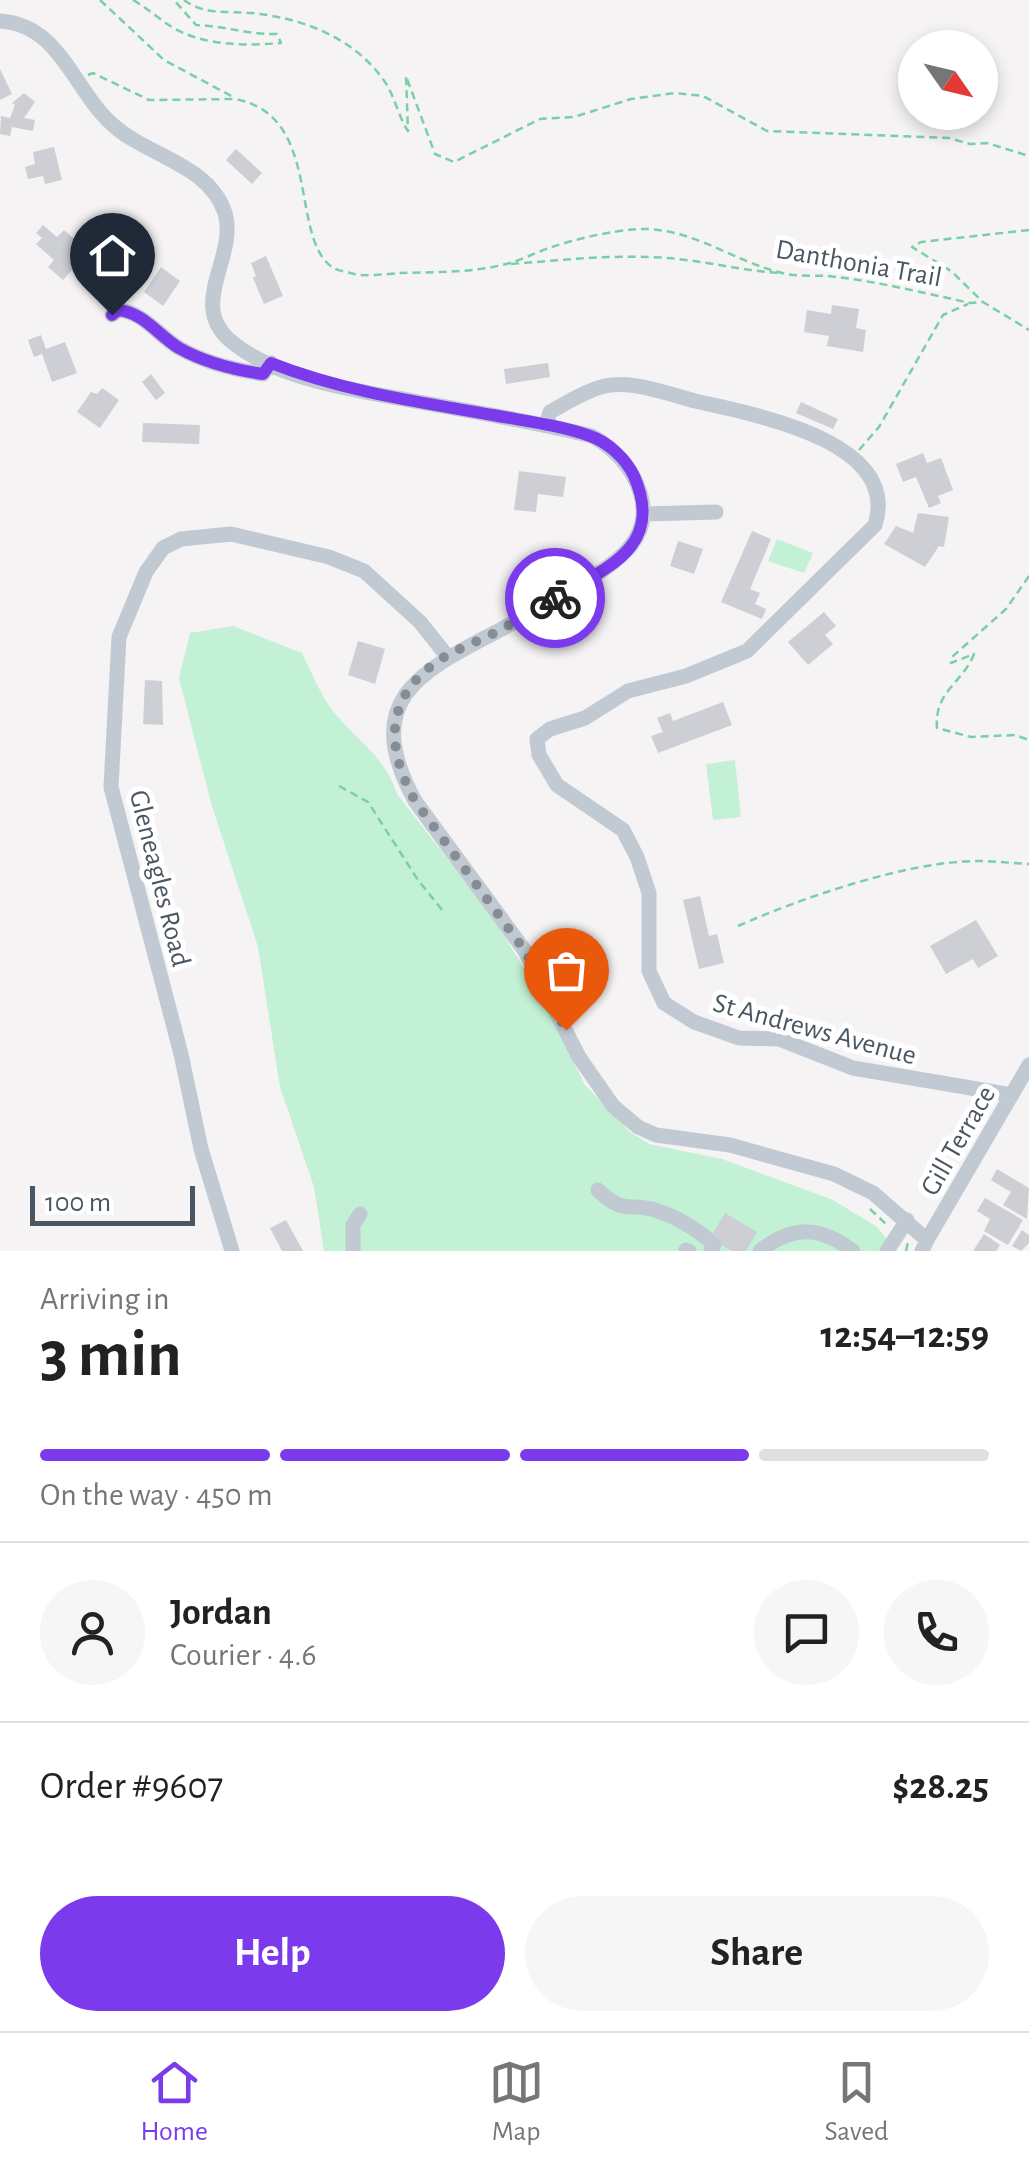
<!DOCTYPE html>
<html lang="en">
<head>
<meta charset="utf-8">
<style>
  body { margin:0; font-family:"Alegreya Sans",sans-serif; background:#f6f6f6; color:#222; height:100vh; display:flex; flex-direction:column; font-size:38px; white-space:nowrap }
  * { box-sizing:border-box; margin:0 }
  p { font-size:32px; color:#767676 }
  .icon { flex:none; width:55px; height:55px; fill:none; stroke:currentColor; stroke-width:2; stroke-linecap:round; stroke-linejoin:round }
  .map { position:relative; height:1251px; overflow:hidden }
  .details { display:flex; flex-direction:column; background:#fff; flex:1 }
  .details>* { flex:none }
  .needle { width:65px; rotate:124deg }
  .buttons { position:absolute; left:898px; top:30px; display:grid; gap:20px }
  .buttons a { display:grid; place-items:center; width:100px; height:100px; border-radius:50%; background:#fff; box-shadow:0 5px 15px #0003; font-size:50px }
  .scale { position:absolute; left:30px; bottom:25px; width:165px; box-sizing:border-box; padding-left:10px; border:5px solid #4a5661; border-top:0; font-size:28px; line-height:35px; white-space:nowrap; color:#4a5661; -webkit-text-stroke:8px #fff; paint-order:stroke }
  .pin { position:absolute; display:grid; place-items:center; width:85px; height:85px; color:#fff; margin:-102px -42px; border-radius:50% 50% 50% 0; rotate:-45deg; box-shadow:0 0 10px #0007 }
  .pin .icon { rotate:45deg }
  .courier { position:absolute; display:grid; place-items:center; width:100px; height:100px; margin:-50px; border:8px solid #7c3aed; border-radius:50%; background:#fff; color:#222; box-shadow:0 2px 12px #0007 }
  .overview em { font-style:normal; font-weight:700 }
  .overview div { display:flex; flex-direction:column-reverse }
  .overview { display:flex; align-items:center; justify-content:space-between; height:170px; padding:0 40px }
  h1 { font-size:65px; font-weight:700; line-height:75px }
  .bar { display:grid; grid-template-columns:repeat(4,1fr); gap:15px 10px; align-content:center; height:120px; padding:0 40px }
  .bar i { height:12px; border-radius:8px; background:#e0e0e0 }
  .bar .on { background:#7c3aed }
  .bar p { grid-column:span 4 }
  .line { display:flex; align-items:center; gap:25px; padding:0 40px; border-top:2px solid #e0e0e0 }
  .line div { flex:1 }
  .round { display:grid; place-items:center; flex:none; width:105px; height:105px; border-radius:52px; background:#f6f6f6 }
  .primary-button { display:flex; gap:20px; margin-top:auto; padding:20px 40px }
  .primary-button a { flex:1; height:115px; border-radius:60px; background:#7c3aed; color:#fff; font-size:40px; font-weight:700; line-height:115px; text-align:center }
  .primary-button a+a { background:#f6f6f6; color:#222 }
  .tabs { display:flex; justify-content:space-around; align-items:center; height:140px; border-top:2px solid #e0e0e0; background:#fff; font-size:28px; color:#767676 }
  .tabs a { display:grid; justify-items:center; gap:5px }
  .tabs .on { color:#7c3aed }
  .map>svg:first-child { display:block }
  .green { fill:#c3f1d5 }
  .building { fill:#cdcfd5 }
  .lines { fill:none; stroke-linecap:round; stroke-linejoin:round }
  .path { stroke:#7ad0a6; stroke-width:2.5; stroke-dasharray:8 5; stroke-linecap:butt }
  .minor { stroke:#c1cad2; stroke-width:15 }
  .done { stroke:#868d94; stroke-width:10; stroke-dasharray:0 18 }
  .route { stroke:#7c3aed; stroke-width:12 }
  .labels { text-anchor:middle; stroke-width:10; stroke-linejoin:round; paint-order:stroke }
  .street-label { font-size:28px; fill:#4a5661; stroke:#fff }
</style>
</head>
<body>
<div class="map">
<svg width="1029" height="1251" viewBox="0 0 1029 1251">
  <rect width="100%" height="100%" fill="#f5f3f3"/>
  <!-- green -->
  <path class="green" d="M777 539 813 553 804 573 768 561Z
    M233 626 302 653C310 669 318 689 328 704 351 738 383 751 397 794L493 917 547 1007 585 1085 630 1132 649 1144 722 1159 833 1200 877 1227 897 1251H324L314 1187 280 1087 258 947 211 803 179 678 190 633Z
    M735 760 741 817 713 820 706 764Z"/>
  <!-- building -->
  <path class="building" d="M0 69 12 94 0 100Z
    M24 93 35 102 24 118 35 120 33 131 12 127 10 136 0 134 1 116 10 118 15 105 12 103Z
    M54 147 62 180 45 184 43 176 28 179 25 167 35 164 33 152Z
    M236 149 262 173 252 184 226 160Z
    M125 224 139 234 133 243 140 248 133 259 112 245Z
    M43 225 57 237 64 230 97 259 81 278 72 270 63 280 48 267 54 260 36 244 42 238 36 233Z
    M266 256 283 296 264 304 253 278 256 276 251 263Z
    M161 267 180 281 163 306 144 292Z
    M832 305 859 309 856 328 866 330 863 352 827 346 829 336 804 332 807 310 831 314Z
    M41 335 46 349 65 342 77 373 52 382 42 354 34 357 28 340Z
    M548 363 550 377 506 384 504 369Z
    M151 374 165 393 156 400 142 382Z
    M102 388 119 400 100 428 77 412 91 392 97 394Z
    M801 402 838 419 833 429 796 413Z
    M143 423 200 425 199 444 142 442Z
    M923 453 927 463 941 458 953 490 938 496 941 503 929 508 916 477 903 482 896 464Z
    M519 471 566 477 563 497 538 494 536 512 514 510Z
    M918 513 949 517 944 547 939 546 925 567 884 544 896 526 913 533Z
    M752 531 771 539 750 589 760 593 755 604 766 609 762 619 721 602Z
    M678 541 703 549 694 574 670 566Z
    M824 612 836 626 825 635 833 644 808 665 788 642Z
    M358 641 385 649 375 684 348 675Z
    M145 680 162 681 163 725 143 724Z
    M723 702 732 725 658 753 651 736 663 732 657 718 670 713 673 721Z
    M700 896 709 936 717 934 724 963 699 969 683 900Z
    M976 920 998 956 978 968 973 959 946 974 930 946Z
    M997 1169 1029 1188 1027 1219 1003 1205 1011 1192 991 1180Z
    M985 1198 1023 1220 1008 1245 984 1231 990 1219 977 1211Z
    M725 1213 757 1232 746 1251H732L710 1238Z
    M286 1220 303 1251H282L270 1228Z
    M1022 1230 1029 1235V1243L1021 1251 1012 1246Z
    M984 1234 1000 1245 996 1251H973Z"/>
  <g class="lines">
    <!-- path -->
    <path class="path" d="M100 0 164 60 235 98
      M133 0C147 8 159 19 172 27 203 46 246 46 281 43L277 34C250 35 225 26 196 25L174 0
      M184 0C204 15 226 11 251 13 302 18 354 37 385 82 395 97 398 116 408 131L406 76 435 154 454 162 540 119 574 117 631 99 675 93 703 96 767 131 949 138 970 144 987 143 1029 156
      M88 75 93 73 149 100 235 99C323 115 289 237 332 267 337 271 348 272 354 274 368 277 385 274 400 273 434 272 472 273 506 264 520 261 534 253 549 248 575 239 610 231 638 229 692 227 732 261 782 273 797 277 813 275 828 276 876 281 924 293 970 303L983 302
      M1029 230 921 242 912 247 951 271 983 302 1029 330
      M511 264C564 260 615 254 668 258 704 261 740 270 777 273
      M859 450 879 427 943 315 968 304
      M1029 576 1006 609 952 657 951 663 974 654C963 683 934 691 937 728L971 737 1015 735 1029 740
      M339 786 368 802 418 880 443 911
      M738 926C801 898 906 862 975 861 993 861 1011 863 1029 864
      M870 1209 886 1224
      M906 1251 908 1242"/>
    <!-- minor -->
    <path class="minor" d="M0 21C61 25 73 90 113 125 147 156 209 164 225 213 238 258 186 305 232 342 279 381 361 391 419 402 477 412 535 422 592 436 615 449 632 467 640 492 657 545 604 570 566 592 544 604 522 618 500 630 419 672 360 700 415 801L525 951 579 1057 613 1106 638 1127 656 1135 730 1145 834 1174 873 1193 927 1240 922 1251
      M112 315 119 310C143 312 159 336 179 348 204 362 235 370 263 374L271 363
      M546 425 550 412C566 403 587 390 605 386 633 380 668 394 695 401 751 414 902 440 875 525L747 651 686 676 628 691 585 718 550 729 537 739 539 755 557 785 623 830 637 857 649 893V971L664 1003 694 1022 739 1038 779 1039 853 1068 1012 1095
      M645 514 716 512
      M598 1190C626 1217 630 1201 658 1211 677 1217 700 1231 714 1245L711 1251
      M927 1240 1029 1065
      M686 1250 689 1251
      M232 1251 201 1149 181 1054 111 787 119 637 146 572 163 548 181 539 231 534 329 557 364 571 420 622 447 656
      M353 1251V1225L360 1214
      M760 1251C793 1225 820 1226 853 1251
      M887 1251 907 1220"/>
  </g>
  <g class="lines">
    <!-- done -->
    <path class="done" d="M555 598C537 609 520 619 502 629 484 639 464 646 446 656 386 692 383 743 415 801L525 951 566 1030"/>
    <!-- route -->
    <path class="route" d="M112 315 118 310C143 312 159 336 179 348 204 362 235 370 263 374L271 363C342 391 418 402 493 415 525 421 559 425 590 436 608 442 626 459 634 476 665 547 607 568 555 598"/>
  </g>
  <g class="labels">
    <!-- street labels -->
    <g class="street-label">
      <text transform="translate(859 262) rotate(10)" y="10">Danthonia Trail</text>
      <text transform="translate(161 878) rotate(76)" y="10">Gleneagles Road</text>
      <text transform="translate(815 1028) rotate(15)" y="10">St Andrews Avenue</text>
      <text transform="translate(957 1140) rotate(-60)" y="10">Gill Terrace</text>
    </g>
  </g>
</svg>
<div class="buttons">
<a><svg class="needle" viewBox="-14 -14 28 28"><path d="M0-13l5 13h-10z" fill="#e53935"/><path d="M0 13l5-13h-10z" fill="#767676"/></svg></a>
</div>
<div class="scale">100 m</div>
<div class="pin" style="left:566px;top:1030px;background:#ea580c"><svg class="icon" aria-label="bag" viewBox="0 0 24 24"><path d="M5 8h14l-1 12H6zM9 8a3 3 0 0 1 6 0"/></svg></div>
<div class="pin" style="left:112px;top:315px;background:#1f2937"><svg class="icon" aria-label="home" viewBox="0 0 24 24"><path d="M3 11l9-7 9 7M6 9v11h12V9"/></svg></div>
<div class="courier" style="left:555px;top:598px"><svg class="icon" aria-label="bike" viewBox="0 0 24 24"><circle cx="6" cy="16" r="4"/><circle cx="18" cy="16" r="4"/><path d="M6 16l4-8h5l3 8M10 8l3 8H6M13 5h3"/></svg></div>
</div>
<section class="details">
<div class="overview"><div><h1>3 min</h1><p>Arriving in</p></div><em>12:54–12:59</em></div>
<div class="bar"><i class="on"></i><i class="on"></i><i class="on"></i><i></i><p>On the way · 450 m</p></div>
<div class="line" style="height:180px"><a class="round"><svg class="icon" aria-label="person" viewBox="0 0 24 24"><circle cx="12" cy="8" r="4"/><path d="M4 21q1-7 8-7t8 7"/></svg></a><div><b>Jordan</b><p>Courier · 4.6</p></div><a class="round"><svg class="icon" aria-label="chat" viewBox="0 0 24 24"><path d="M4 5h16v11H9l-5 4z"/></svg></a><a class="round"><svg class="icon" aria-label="phone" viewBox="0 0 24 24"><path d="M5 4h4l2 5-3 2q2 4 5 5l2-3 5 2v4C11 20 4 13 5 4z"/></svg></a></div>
<div class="line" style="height:130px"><div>Order #9607</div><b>$28.25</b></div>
<div class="primary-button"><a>Help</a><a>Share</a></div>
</section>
<nav class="tabs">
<a class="on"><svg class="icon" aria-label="home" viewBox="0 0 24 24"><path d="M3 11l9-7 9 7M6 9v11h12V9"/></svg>Home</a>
<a><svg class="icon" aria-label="map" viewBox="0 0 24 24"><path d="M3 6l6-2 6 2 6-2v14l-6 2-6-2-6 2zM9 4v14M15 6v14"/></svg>Map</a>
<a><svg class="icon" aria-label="saved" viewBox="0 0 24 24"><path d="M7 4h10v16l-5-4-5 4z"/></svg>Saved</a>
</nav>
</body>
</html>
